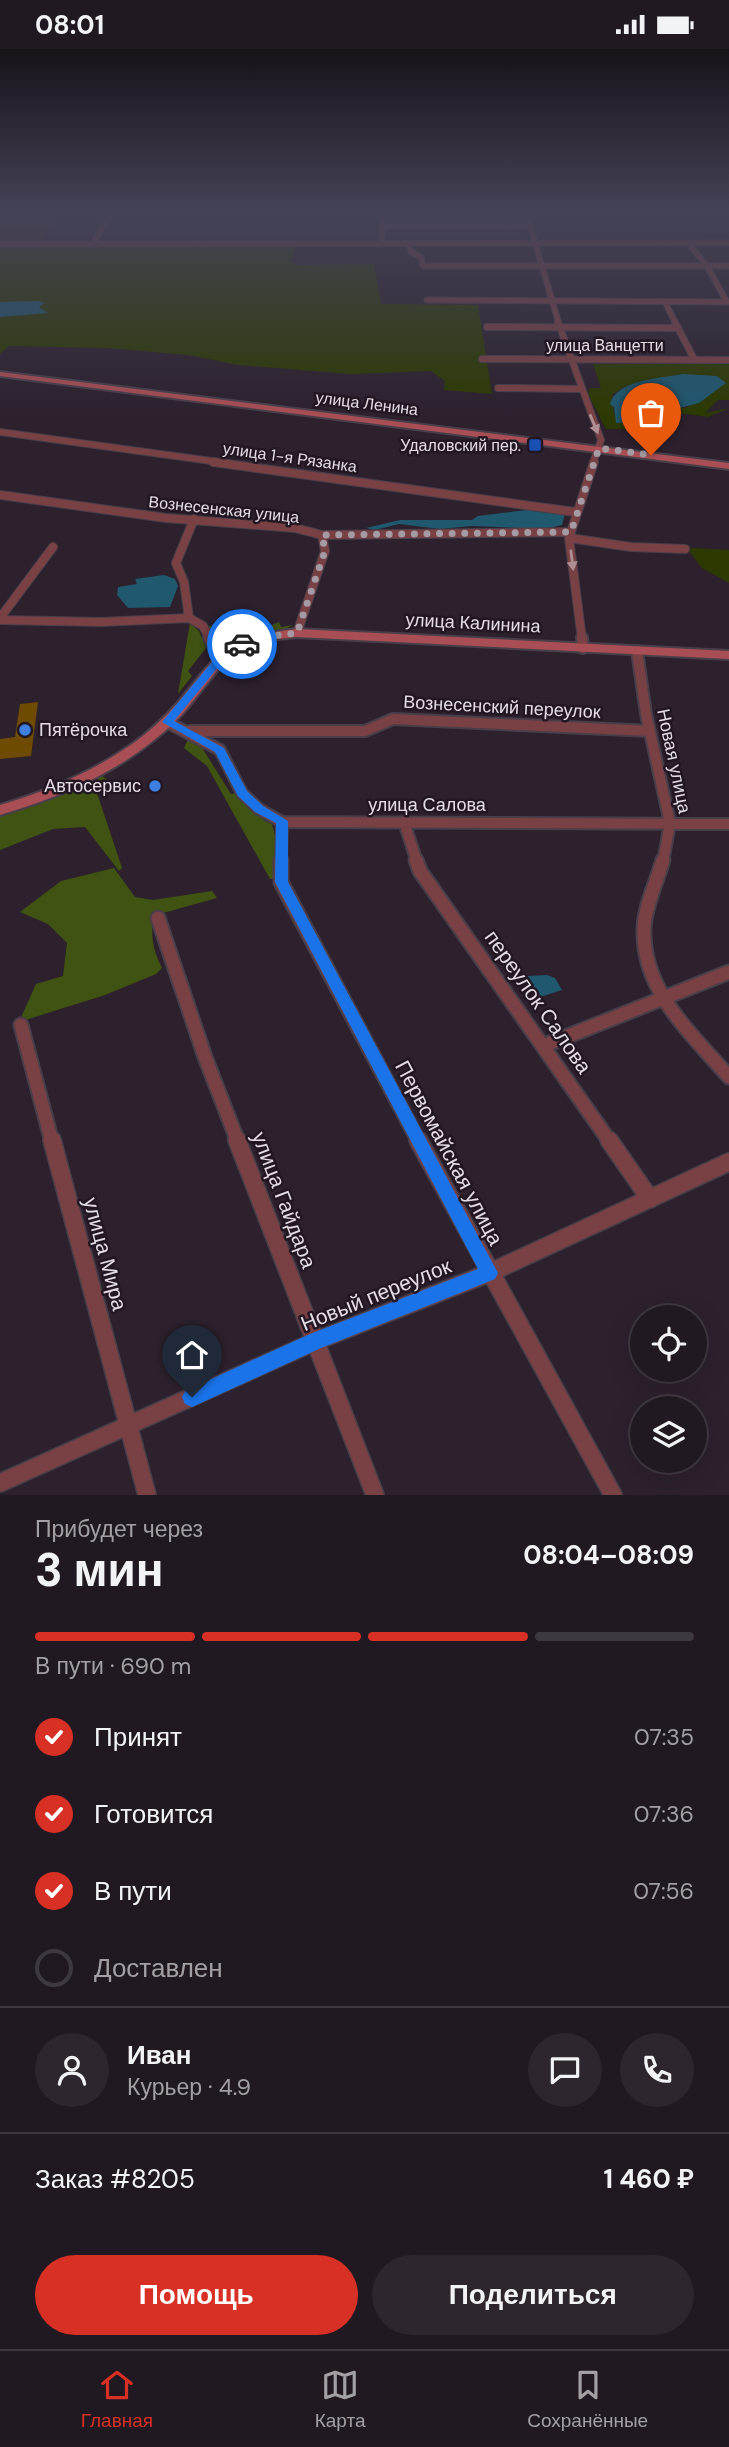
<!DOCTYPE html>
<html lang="ru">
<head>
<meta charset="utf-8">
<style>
  body { margin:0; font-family:"DM Sans",sans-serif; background:#2d262f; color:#f1f3f6; height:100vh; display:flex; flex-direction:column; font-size:26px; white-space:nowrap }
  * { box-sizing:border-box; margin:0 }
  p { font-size:23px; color:#a2a0a5 }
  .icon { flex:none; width:38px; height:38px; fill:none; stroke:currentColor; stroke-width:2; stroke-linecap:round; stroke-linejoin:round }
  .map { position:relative; height:1446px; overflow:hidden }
  .drawer { display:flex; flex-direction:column; background:#211922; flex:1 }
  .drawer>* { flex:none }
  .fabs { position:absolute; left:630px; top:1256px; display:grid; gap:14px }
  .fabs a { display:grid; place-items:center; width:77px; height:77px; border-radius:50%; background:#211922; box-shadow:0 7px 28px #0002,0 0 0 2px #3e3840; font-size:35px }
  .pin { position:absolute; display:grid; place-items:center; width:60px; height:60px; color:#fff; margin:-72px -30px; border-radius:50% 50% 50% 0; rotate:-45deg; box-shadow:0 0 7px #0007 }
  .pin .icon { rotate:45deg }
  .courier { position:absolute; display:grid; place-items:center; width:70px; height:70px; margin:-35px; border:5px solid #1a73e8; border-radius:50%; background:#fff; color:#222; box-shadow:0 2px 9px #0007 }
  .overview em { font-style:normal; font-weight:700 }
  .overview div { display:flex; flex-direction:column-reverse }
  .overview { display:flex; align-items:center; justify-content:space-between; height:119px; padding:0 35px }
  h1 { font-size:46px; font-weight:700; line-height:52px }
  .bar { display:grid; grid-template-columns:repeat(4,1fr); gap:10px 7px; align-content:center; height:84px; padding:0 35px }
  .bar i { height:9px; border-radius:5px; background:#3e3840 }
  .bar .on { background:#d93025 }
  .bar p { grid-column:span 4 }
  .line { display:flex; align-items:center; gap:18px; padding:0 35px; border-top:2px solid #3e3840 }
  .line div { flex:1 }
  .round { display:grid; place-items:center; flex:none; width:74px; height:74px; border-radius:37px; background:#2d262f }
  ol { padding:0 35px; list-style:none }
  li { display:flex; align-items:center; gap:21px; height:77px }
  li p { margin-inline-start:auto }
  li .icon { padding:7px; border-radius:50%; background:#d93025; color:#fff; stroke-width:4 }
  li:last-child { color:#a2a0a5 }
  li i { width:38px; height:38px; border:4px solid #3e3840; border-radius:50% }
  .cta { display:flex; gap:14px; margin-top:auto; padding:14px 35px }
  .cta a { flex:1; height:80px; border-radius:42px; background:#d93025; color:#fff; font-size:28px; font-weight:700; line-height:80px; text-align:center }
  .cta a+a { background:#2d262f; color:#f1f3f6 }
  .status { display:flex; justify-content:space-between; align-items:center; height:49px; padding:0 35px; background:#211922; direction:ltr }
  .status svg { height:19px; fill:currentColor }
  .dock { display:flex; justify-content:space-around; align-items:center; height:98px; border-top:2px solid #3e3840; background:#211922; font-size:19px; color:#a2a0a5 }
  .dock a { display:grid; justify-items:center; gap:4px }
  .dock .on { color:#d93025 }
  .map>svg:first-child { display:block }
  .education { fill:#3a2820 }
  .green { fill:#2c3a02; fill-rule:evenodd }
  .forest { fill:#415312 }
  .water { fill:#20586e }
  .building { fill:#6e4a02 }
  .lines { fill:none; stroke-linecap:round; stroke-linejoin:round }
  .street-far5-casing { stroke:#493f4a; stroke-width:7 }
  .street-far4-casing { stroke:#493f4a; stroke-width:8 }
  .street-far3-casing { stroke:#493f4a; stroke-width:10 }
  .street-far2-casing { stroke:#493f4a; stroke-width:14 }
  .street-far1-casing { stroke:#493f4a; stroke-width:17 }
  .street-casing { stroke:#493f4a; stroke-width:20 }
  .secondary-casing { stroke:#493f4a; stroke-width:4 }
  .street-far5 { stroke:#7a4144; stroke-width:5 }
  .street-far4 { stroke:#7a4144; stroke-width:6 }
  .street-far3 { stroke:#7a4144; stroke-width:8 }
  .street-far2 { stroke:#7a4144; stroke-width:10 }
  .street-far1 { stroke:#7a4144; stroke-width:13 }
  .street { stroke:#7a4144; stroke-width:17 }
  .secondary { fill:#a84e54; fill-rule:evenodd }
  .oneway { fill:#af8f94 }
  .route { fill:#1a73e8 }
  .done { stroke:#a49ba5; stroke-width:7; stroke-dasharray:0 12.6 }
  .transit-dot { fill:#1a4fb4; stroke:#221723; stroke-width:2.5 }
  .shop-dot { fill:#3f7fe0; stroke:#221723; stroke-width:2.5 }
  .labels { text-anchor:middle; stroke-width:5; stroke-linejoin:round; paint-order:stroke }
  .far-street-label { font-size:16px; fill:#e4dde5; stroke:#221723 }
  .far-poi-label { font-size:16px; fill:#e4dde5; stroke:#221723; text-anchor:end }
  .street-label { font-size:18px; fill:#e4dde5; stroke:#221723 }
  .poi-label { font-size:18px; fill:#e4dde5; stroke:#221723; text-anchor:start }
  .near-street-label { font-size:21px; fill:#e4dde5; stroke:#221723 }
</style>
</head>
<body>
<div class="status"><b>08:01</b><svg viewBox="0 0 49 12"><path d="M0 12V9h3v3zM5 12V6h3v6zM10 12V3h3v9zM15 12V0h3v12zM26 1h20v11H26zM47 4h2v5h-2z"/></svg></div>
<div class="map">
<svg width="729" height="1446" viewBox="0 0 729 1446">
  <rect width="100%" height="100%" fill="#2c212d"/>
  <!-- education -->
  <path class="education" d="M0 163H62L40 193 0 192Z"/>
  <!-- green -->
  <path class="green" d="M0 198H296L291 212 298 216 374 215 381 255 478 256 492 345 444 341 445 332 431 322 351 325 238 316 188 306 107 299 9 297 0 305Z
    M695 312H729V351H718L705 364 729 359 708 368 673 363 647 380H606L588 345 590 339H601L593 315H696ZM683 325 726 334 687 358 660 364 658 372 614 365 612 346 624 338Z
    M691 499 729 501V534L702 519 689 502Z"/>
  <!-- forest -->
  <path class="forest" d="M235 572 265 573 272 576 279 573 281 578 293 576C276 586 243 590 222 598L206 578Z
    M190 574 199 582 206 599 188 622 192 627 178 645Z
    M189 688 201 697 231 745 237 744 265 772 272 775C276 791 285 816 274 830H270L207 717 184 699Z
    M101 726 110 733 120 736 97 744 122 819 119 822 85 778 53 780 0 801V764Z
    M114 819 135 848 153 851 212 842 217 849 156 866C148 882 154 904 162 919L156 925 105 946 19 973 36 935 63 927 67 894 48 875 20 863 61 832Z"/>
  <!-- water -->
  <path class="water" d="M39 252 45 254 39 258 48 264 0 268V253Z
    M683 325 717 327 726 334 699 354 660 364 659 372 616 374 614 358 610 355C616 331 661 329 683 325Z
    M535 460 565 465 562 476 544 480 472 477 440 480 399 475 375 481 366 479 400 471H472L478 467Z
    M164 526 175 530 178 537 170 558 128 559 117 546 118 538 137 535 135 530Z
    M547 926 555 929 562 941 540 948 525 936 528 927Z"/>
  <!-- building -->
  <path class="building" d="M38 653 31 707 0 710V690L15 688 20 655Z"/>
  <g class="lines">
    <!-- street-far5 casing -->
    <g class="street-far5-casing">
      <path id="street-far5" d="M382 163V195
        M526 163 559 275
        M382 177H528
        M688 194 707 217 727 253
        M0 195 729 194
        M93 195 112 163
        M409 195 411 203 421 208 423 217H729
        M427 251 729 253
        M665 253 676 275"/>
    </g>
    <!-- street-far4 casing -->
    <g class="street-far4-casing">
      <path id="street-far4" d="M558 273 601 391 593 414
        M675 273 694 310
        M487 278 676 279
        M482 310 729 311
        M498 339 580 340
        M0 383 226 414"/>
    </g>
    <!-- street-far3 casing -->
    <g class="street-far3-casing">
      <path id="street-far3" d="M213 413 575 463
        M0 446 166 469 295 479 322 486 571 483
        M569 489 631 498 685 500
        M0 569 53 498
        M189 569 184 533 176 514 194 470
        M0 571 101 573 189 569 203 577 210 590
        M297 584 325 502 322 486
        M582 590 569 489 594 413"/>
    </g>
    <!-- street-far2 casing -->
    <g class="street-far2-casing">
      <path id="street-far2" d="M209 589 220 609
        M582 589 583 599
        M637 602 646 665 670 774 663 813
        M167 673 220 701 242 744 259 760 282 773 729 775
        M190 682H365L393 670 650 682
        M404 773 417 813
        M281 813 282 773"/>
    </g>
    <!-- street-far1 casing -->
    <g class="street-far1-casing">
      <path id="street-far1" d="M281 811V833L419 1093
        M416 811 420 822 610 1093
        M663 811C657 832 645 857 644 878 641 941 691 984 729 1028
        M158 869 205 1008 238 1093
        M21 976 52 1093
        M543 997 729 923"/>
    </g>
    <!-- street casing -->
    <g class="street-casing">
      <path id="street" d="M52 1091 147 1446
        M237 1091 375 1446
        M418 1091 613 1446
        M609 1091 650 1150
        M0 1434 316 1292 489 1224 729 1113"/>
    </g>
    <!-- secondary casing -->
    <g class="secondary-casing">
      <path id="secondary" d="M0 323 729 414V420L0 327Z
        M297 580 729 602V610L297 588C281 590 264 590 250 597 222 609 208 635 189 657 179 670 167 681 154 691 110 727 55 750 0 766V756C51 741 102 719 144 686 161 672 176 657 189 640 201 626 211 611 225 600 246 585 273 583 297 580Z"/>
    </g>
    <!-- street-far5 -->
    <use href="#street-far5" class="street-far5"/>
    <!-- street-far4 -->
    <use href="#street-far4" class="street-far4"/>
    <!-- street-far3 -->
    <use href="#street-far3" class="street-far3"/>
    <!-- street-far2 -->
    <use href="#street-far2" class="street-far2"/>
    <!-- street-far1 -->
    <use href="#street-far1" class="street-far1"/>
    <!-- street -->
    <use href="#street" class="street"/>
    <!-- secondary -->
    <use href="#secondary" class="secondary"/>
  </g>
  <!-- one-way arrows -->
  <defs><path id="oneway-solid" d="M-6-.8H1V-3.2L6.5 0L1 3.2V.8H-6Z" transform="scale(1.75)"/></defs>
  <g class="oneway">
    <use href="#oneway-solid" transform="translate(594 375) rotate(67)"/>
    <use href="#oneway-solid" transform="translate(572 511) rotate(83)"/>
  </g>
  <!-- sky -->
  <linearGradient id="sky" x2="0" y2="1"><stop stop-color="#181219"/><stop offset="0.45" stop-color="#454357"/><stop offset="1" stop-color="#454357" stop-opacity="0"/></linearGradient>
  <rect width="729" height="366" fill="url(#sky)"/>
  <!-- route -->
  <path class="route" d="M238 593 246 595 224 611 174 672 224 699 247 742 263 757 288 772V833L498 1224 495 1230 321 1299 192 1358 185 1355 182 1348 185 1342 310 1285 478 1220 275 833 276 774 255 763 238 747 215 703 162 673 217 607Z"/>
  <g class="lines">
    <!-- done -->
    <path class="done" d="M242 595 254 589 297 584 325 502 322 486 571 483 599 399 651 406"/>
  </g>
  <!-- markers -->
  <rect class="transit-dot" x="528" y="389" width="14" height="14" rx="3.5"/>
  <g class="shop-dot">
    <circle cx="25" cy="681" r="7"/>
    <circle cx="155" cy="737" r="7"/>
  </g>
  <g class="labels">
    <!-- far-street labels -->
    <g class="far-street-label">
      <text x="605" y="302">улица Ванцетти</text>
      <text transform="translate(367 354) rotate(7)" y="6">улица Ленина</text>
      <text transform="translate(290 408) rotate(8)" y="6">улица 1-я Рязанка</text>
      <text transform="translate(224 460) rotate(6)" y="6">Вознесенская улица</text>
    </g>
    <!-- far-poi labels -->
    <g class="far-poi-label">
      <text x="521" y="402">Удаловский пер.</text>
    </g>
    <!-- street labels -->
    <g class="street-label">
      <text transform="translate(473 574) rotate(3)" y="6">улица Калинина</text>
      <text transform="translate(502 658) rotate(3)" y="6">Вознесенский переулок</text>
      <text transform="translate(674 712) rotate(78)" y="6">Новая улица</text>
      <text x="427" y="762">улица Салова</text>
    </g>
    <!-- poi labels -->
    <g class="poi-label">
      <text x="39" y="687">Пятёрочка</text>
      <text x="141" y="743" text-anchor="end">Автосервис</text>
    </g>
    <!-- near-street labels -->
    <g class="near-street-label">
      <text transform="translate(538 953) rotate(55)" y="7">переулок Салова</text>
      <text transform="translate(449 1104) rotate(62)" y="7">Первомайская улица</text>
      <text transform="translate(284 1151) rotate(69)" y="7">улица Гайдара</text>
      <text transform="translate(105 1205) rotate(75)" y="7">улица Мира</text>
      <text transform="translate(376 1246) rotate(-22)" y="7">Новый переулок</text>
    </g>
  </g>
</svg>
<div class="fabs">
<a><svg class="icon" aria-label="locate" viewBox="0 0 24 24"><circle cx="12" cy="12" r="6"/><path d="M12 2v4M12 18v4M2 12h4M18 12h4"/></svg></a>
<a><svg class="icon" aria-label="layers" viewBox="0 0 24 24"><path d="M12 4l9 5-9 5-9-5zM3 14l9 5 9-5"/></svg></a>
</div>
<div class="pin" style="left:651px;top:406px;background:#ea580c"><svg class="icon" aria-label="bag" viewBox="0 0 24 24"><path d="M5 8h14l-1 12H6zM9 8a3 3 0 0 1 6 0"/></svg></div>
<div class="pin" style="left:192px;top:1348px;background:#1f2937"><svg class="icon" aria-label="home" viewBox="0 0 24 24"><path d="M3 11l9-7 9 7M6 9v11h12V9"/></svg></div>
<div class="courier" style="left:242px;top:595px"><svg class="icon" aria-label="car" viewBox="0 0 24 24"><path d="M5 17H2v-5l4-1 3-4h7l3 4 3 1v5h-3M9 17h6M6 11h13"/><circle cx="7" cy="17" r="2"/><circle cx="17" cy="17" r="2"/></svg></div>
</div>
<section class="drawer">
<div class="overview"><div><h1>3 мин</h1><p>Прибудет через</p></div><em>08:04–08:09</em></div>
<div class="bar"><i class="on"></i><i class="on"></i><i class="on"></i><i></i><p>В пути · 690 m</p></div>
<ol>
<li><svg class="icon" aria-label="check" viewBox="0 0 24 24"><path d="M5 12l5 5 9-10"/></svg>Принят<p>07:35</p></li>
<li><svg class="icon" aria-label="check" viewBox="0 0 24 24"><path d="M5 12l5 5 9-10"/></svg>Готовится<p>07:36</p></li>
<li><svg class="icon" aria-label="check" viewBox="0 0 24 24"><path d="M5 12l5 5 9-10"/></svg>В пути<p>07:56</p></li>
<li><i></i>Доставлен</li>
</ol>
<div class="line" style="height:126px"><a class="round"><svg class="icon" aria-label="person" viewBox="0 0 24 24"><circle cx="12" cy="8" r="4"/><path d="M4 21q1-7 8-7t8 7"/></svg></a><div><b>Иван</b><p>Курьер · 4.9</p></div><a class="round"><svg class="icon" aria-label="chat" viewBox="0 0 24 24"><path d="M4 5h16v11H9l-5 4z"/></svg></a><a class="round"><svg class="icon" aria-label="phone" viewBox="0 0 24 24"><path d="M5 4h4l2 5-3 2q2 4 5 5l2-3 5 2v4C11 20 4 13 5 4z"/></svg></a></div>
<div class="line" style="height:91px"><div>Заказ #8205</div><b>1 460 ₽</b></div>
<div class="cta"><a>Помощь</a><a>Поделиться</a></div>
</section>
<nav class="dock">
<a class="on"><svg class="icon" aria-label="home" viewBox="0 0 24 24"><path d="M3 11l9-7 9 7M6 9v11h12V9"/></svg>Главная</a>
<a><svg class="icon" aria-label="map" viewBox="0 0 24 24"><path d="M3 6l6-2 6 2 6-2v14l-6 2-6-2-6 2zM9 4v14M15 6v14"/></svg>Карта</a>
<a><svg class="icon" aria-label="saved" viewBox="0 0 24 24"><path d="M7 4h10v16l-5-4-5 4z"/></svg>Сохранённые</a>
</nav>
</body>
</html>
